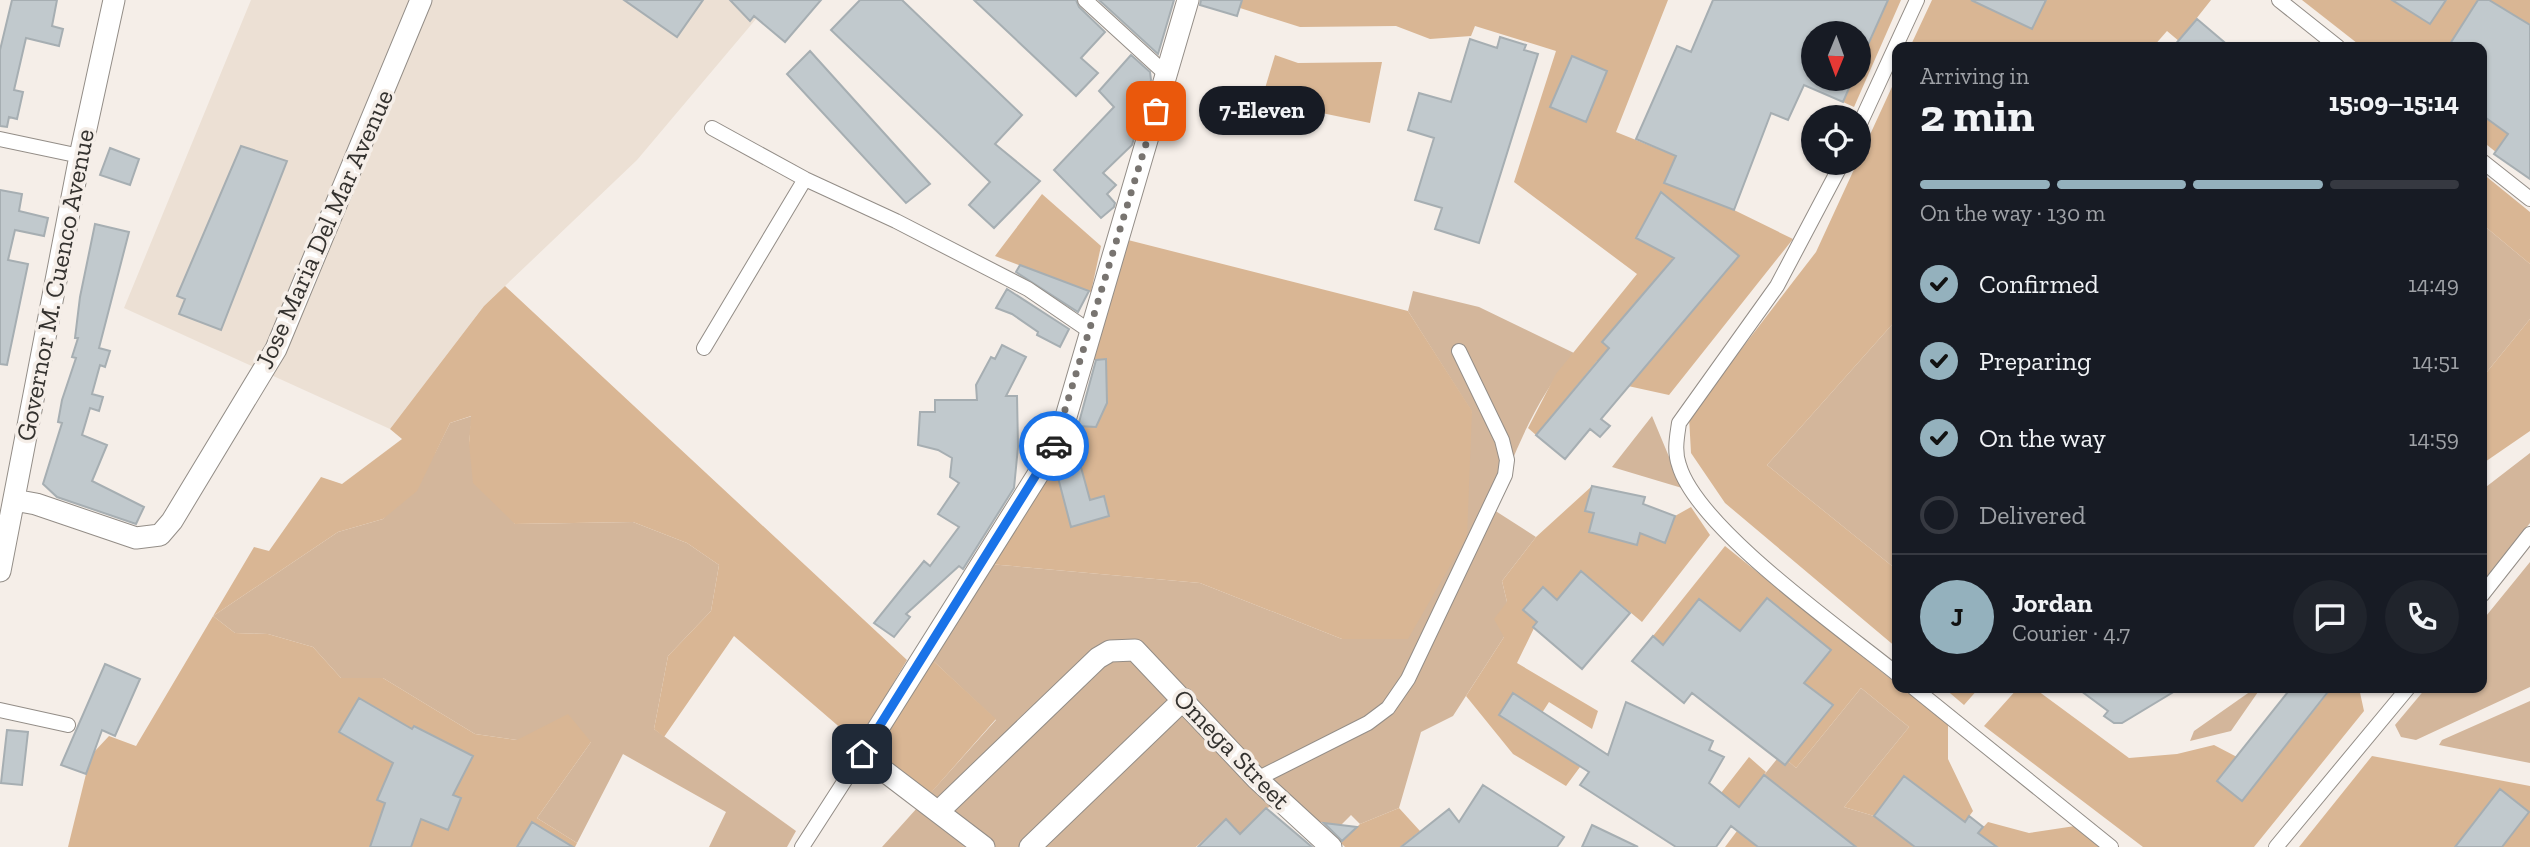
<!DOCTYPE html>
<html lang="en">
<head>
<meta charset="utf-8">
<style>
  body { margin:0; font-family:"Zilla Slab",serif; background:#20242c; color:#f1f3f6; height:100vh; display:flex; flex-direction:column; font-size:26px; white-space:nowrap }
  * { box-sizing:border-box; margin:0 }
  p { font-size:23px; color:#9ea1a6 }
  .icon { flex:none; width:38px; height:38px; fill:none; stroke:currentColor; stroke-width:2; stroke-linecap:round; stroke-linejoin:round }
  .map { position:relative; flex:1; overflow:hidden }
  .panel { position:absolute; left:1892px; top:42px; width:595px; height:651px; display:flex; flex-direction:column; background:#171b24; border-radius:14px; box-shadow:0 2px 5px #0004 }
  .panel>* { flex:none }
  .needle { width:46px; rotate:181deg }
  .controls { position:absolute; left:1801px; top:21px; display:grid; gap:14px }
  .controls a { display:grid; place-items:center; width:70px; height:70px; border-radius:50%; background:#171b24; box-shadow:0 2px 5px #0004; font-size:35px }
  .pin { position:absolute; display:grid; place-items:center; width:60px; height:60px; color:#fff; margin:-30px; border-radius:14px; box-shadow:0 4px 10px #0006 }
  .courier { position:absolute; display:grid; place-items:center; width:70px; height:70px; margin:-35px; border:5px solid #1a73e8; border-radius:50%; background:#fff; color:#222; box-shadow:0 2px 9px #0007 }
  .bubble { position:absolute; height:49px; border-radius:24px; background:#171b24; box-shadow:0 2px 5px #0004; font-size:23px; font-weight:700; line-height:49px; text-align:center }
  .overview em { font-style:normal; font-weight:700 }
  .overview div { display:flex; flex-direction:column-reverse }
  .overview { display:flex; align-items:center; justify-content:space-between; height:119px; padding:0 28px }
  h1 { font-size:46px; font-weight:700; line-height:52px }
  .bar { display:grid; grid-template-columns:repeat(4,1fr); gap:10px 7px; align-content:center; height:84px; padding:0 28px }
  .bar i { height:9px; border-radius:5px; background:#363941 }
  .bar .selected { background:#94b1bd }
  .bar p { grid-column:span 4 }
  .line { display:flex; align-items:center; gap:18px; padding:0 28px; border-top:2px solid #363941 }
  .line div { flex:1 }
  .round { display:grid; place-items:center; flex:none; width:74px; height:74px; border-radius:37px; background:#20242c }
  ol { padding:0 28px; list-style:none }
  li { display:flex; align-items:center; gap:21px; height:77px }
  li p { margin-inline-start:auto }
  li .icon { padding:7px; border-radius:50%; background:#94b1bd; color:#111; stroke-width:4 }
  li:last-child { color:#9ea1a6 }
  li i { width:38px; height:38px; border:4px solid #363941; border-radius:50% }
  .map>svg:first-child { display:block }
  .built { fill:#ece0d4 }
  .green { fill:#d3b69b }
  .forest { fill:#d9b694 }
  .building { fill:#c1c9cd; stroke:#a6aeb2; stroke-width:2 }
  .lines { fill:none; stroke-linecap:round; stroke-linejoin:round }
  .street-casing { stroke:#938d87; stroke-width:16 }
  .secondary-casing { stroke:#938d87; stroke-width:23 }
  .street { stroke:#fff; stroke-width:14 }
  .secondary { stroke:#fff; stroke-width:21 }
  .done { stroke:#787470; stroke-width:7; stroke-dasharray:0 12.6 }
  .route { stroke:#1a73e8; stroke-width:9 }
  .labels { text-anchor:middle; stroke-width:7; stroke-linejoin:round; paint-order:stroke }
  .street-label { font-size:26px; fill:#34322f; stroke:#f5eee8 }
</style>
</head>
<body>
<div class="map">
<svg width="2530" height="847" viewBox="0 0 2530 847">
  <rect width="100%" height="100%" fill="#f5eee8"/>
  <!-- built -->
  <path class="built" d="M251 0H772L637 160 484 306 390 429 124 308Z"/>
  <!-- green -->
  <path class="green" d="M2482 224 2530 264V319L2482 378Z
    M1413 291 1479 307 1574 353C1536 399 1512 455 1494 510L1536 537 1502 581 1507 602 1504 637 1453 716 1421 732 1399 808 1360 824 1351 815 1341 825 1313 821 1290 799C1260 809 1256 813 1247 843L1226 819 1196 847H882L996 720 928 656 989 564 1200 583 1342 639 1472 412 1408 311Z
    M1897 319V570L1767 465Z
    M472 416 469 443 515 524 633 522 687 543 719 565 711 611 668 656 654 729 796 831 787 847H709L726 812 623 754 577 843 537 818 591 742 517 740 475 734 383 678H341L313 647 268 634 235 633 213 616 338 532 383 519 435 453 450 423Z
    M1652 416 1682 488 1612 467Z
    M2530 453V523L2482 583V490Z
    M2530 562V687L2416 740 2401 737 2395 725 2426 688H2482V621Z
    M1861 688 1909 727 1844 807 1874 816 1915 847H1856L1764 775 1777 759 1785 765 1788 761 1796 768Z
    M2251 691 2258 692 2231 731 2190 741 2194 731Z
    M2530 701V763L2439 745 2442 740Z"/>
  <!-- forest -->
  <path class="forest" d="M1242 0H1668L1616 132 1676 156 1665 183 1734 210 1793 239 1669 395 1628 386 1597 361 1536 435 1528 428 1556 374 1637 274 1514 182 1556 51 1475 26 1471 36 1430 39 1396 26 1300 27 1240 8Z
    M1888 0H1901L1854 107 1843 102 1853 79H1858L1859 67Z
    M1932 0H2211L2181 38 2191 47H2186L2167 31 2153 47H1910Z
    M2302 0H2530V179L2482 141V47H2362Z
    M1275 55 1298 63 1382 62 1370 123 1288 106 1263 95Z
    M1897 76V319L1767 465 1897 570V648L1725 503 1691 453 1689 417 1816 252Z
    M2482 173 2530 212V264L2482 224Z
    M1042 194 1101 246 1091 292 995 256Z
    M1128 240 1408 311 1472 411 1467 536 1408 639H1342L1200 583 989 564 1074 425 1096 427 1107 403 1106 360H1088Z
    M505 286 907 660 858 743 734 636 664 737 654 729 668 656 711 611 719 565 687 543 633 522 515 524 473 483 469 443 471 416 450 423 417 491 383 519 338 532 213 616 235 633 268 634 313 647 341 678H383L475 734 517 740 568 714 591 742 537 818 577 843 575 847H68L86 774 94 752 109 736 136 746 254 547 269 551 321 477 342 484 402 439 390 429 484 306Z
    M2530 319V431L2482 464V378Z
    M1592 486 1585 510 1594 513 1589 532 1636 545 1640 533 1665 543 1675 516 1691 507 1710 535 1642 622 1582 572 1557 600 1543 588 1523 610 1537 622 1517 663 1598 711 1592 729 1549 702 1542 713 1513 694 1499 714 1580 767 1566 786 1513 754 1466 696 1504 637 1494 619 1507 602 1502 581 1536 537Z
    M1725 546 1897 684V688H1902L1948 724V759L1973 811 1965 822 1904 776 1874 816 1844 807 1909 727 1861 688 1796 768 1788 761 1833 705 1804 683 1831 650 1767 598 1740 631 1699 600 1704 678 1653 636Z
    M928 656 996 719 929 795 887 759 879 738Z
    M1944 688H1979L1964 705Z
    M2018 688H2034L2129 758 2177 754 2214 745 2237 757 2242 801 2332 688H2359L2364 711 2254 847H2143L1984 726Z
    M2372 756 2530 786V847H2299Z
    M1749 757 1766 772 1739 807 1721 793Z
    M1399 808 1420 831 1400 847H1345L1341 843 1360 824Z
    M1988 822 2029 833 2075 826 2099 847H1997L1978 833Z
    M1737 831 1758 847H1725Z"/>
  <!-- building -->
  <path class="building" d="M12 0H57L52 26 63 29 59 46 26 38 14 90 23 92 17 119 9 117 7 127 0 126V50Z
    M624 0H703L677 37Z
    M730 0H821L785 42 754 16 750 21Z
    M860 0H902L1022 115 995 144 1040 181 994 228 969 205 990 182 831 30Z
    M974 0H1076L1079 7 1105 32 1081 58 1098 73 1076 96Z
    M1099 0H1174L1158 54Z
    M1201 0H1242L1237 16 1200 5Z
    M1713 0H1888L1858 67V33H1813V79H1853L1843 102 1804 85 1788 120 1771 113 1734 210 1664 183 1676 156 1636 139 1677 46 1691 52Z
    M1971 0H2046L2032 29Z
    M2392 0H2446L2430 24Z
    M2478 0H2489L2530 25V179L2494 154 2508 134 2482 115V47H2448Z
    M2197 19 2230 47H2173Z
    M1500 37 1526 45 1524 50 1538 54 1479 243 1435 229 1442 208 1415 200 1434 138 1408 130 1419 93 1451 102 1470 39 1497 48Z
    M810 51 930 184 906 203 787 74Z
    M1131 55 1150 72 1151 80 1132 145 1103 173 1116 185 1107 194 1115 203 1114 207 1101 218 1054 170 1114 107 1099 91Z
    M1572 56 1607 71 1586 122 1550 107Z
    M241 146 287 161 221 330 179 314 185 299 177 296Z
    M110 148 139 159 130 185 100 175Z
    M0 190 22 194 19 211 48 218 44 236 15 230 8 260 28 264 7 365 0 364Z
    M1661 192 1739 256 1601 419 1610 426 1600 437 1590 429 1565 459 1536 435 1609 348 1602 342 1674 258 1636 238Z
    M95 224 129 232 99 348 110 351 105 367 100 365 92 394 103 397 99 411 90 408 82 435 107 445 92 481 144 507 136 524 57 497 43 484 62 423 58 422 62 400 76 358 72 357 78 338H75L80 297Z
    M1020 265 1089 291 1078 312 1016 272Z
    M1007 289 1069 329 1060 347 1037 335 1038 332 1012 314 996 308Z
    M1002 345 1026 357 1006 396H1017L1018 447 1014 488 963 569 959 566 906 614 910 617 894 637 874 623 924 561 930 566 959 527 938 514 959 483 950 477 952 458 938 450 918 445 920 412H935V400H977L976 385 991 357 995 359Z
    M1106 359 1107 403 1096 427 1078 426 1096 360Z
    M1079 460 1090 500 1104 496 1109 516 1071 527 1056 470 1059 466Z
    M1592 486 1645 497 1643 504 1675 516 1665 543 1640 533 1637 545 1589 532 1594 513 1585 511Z
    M1581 571 1630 613 1582 669 1533 627 1537 622 1523 610 1543 587 1557 600Z
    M1767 598 1831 650 1804 683 1833 705 1785 765 1692 693 1684 703 1632 661 1653 636 1663 645 1699 599 1740 631Z
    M105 664 140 679 115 736 102 730 86 774 61 765Z
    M2077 688H2180L2122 723H2114L2104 716 2108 711Z
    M2291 688H2331L2242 801 2217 781Z
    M1513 693 1608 755 1626 702 1713 741 1709 750 1724 757 1709 783 1739 807 1764 775 1856 847H1758L1731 826 1716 847H1676L1580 785 1589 772 1499 715Z
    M359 698 412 729 414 726 473 756 453 795 461 798 448 830 421 819 411 847H370L385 803 377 800 393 763 339 732Z
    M7 730 28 732 22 785 1 783Z
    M1904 776 1965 822 1969 816 1983 827 1978 833 1997 847H1915L1874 816Z
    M1483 785 1564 837 1557 847H1401L1449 809 1459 822Z
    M2500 789 2529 812 2502 847H2455Z
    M1266 808 1312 847H1198L1226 819 1240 834Z
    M532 822 573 847H517Z
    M1324 823 1357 827 1342 841Z
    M1592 825 1638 847H1582Z"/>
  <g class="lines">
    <!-- street casing -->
    <g class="street-casing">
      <path id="street" d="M1085 0 1166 74
        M2279 0 2338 47
        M712 128 805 179 896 221 1028 289 1091 332
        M1858 128 1917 0
        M0 139 80 156
        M2482 161 2530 199
        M1842 163 1777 286 1679 423C1677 437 1674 451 1679 465 1697 528 1843 630 1897 674
        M704 348 805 179
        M2482 595 2530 534
        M1914 688 2111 847
        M0 710 68 725
        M1257 779 1368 723 1388 708 1408 679 1505 475 1507 460 1502 440 1459 351
        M802 847 862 754
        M2276 847 2408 688"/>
    </g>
    <!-- secondary casing -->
    <g class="secondary-casing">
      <path id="secondary" d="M14 500 36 504 136 538 160 535 172 521 276 349 421 0
        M0 571 80 156 114 0
        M938 812 1098 658 1110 651 1135 650 1257 779 1331 847
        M984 847 862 754 1052 452 1065 420 1188 0
        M1030 847 1184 699"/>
    </g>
    <!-- street -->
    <use href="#street" class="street"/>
    <!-- secondary -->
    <use href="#secondary" class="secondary"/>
  </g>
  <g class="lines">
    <!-- done -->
    <path class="done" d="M1054 446 1156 111"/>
    <!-- route -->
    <path class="route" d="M862 754 1054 446"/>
  </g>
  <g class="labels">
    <!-- street labels -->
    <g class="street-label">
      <text transform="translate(324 229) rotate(-66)" y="9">Jose Maria Del Mar Avenue</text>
      <text transform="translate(55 285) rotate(-79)" y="9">Governor M. Cuenco Avenue</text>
      <text transform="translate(1232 749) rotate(46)" y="9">Omega Street</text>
    </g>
  </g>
</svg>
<div class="controls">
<a><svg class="needle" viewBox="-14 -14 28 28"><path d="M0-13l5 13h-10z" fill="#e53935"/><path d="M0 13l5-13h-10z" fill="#9ea1a6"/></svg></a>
<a><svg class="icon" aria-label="locate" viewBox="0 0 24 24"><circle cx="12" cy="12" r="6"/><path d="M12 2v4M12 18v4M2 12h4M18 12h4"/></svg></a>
</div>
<div class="pin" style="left:1156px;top:111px;background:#ea580c"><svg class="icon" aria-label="bag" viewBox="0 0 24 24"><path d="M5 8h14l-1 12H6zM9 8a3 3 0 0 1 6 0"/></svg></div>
<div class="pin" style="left:862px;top:754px;background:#1f2937"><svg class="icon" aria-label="home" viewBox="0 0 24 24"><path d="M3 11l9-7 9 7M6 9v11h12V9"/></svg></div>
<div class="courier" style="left:1054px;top:446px"><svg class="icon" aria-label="car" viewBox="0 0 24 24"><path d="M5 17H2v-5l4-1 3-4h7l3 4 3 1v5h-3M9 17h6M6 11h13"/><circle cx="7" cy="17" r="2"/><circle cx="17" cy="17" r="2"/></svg></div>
<div class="bubble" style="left:1199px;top:86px;width:126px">7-Eleven</div>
<section class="panel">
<div class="overview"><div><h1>2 min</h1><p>Arriving in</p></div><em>15:09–15:14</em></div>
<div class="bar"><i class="selected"></i><i class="selected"></i><i class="selected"></i><i></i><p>On the way · 130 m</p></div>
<ol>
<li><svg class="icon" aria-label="check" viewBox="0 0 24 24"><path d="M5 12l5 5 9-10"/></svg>Confirmed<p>14:49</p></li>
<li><svg class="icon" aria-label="check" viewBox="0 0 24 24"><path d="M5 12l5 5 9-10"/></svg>Preparing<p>14:51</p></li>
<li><svg class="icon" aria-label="check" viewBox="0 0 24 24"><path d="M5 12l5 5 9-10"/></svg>On the way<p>14:59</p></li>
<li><i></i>Delivered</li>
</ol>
<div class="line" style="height:126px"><b class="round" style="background:#94b1bd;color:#111">J</b><div><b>Jordan</b><p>Courier · 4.7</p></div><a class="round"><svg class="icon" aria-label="chat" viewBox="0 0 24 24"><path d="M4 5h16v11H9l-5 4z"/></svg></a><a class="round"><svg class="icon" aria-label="phone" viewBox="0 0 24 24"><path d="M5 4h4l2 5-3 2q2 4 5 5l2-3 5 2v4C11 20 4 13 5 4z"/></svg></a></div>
</section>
</div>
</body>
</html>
